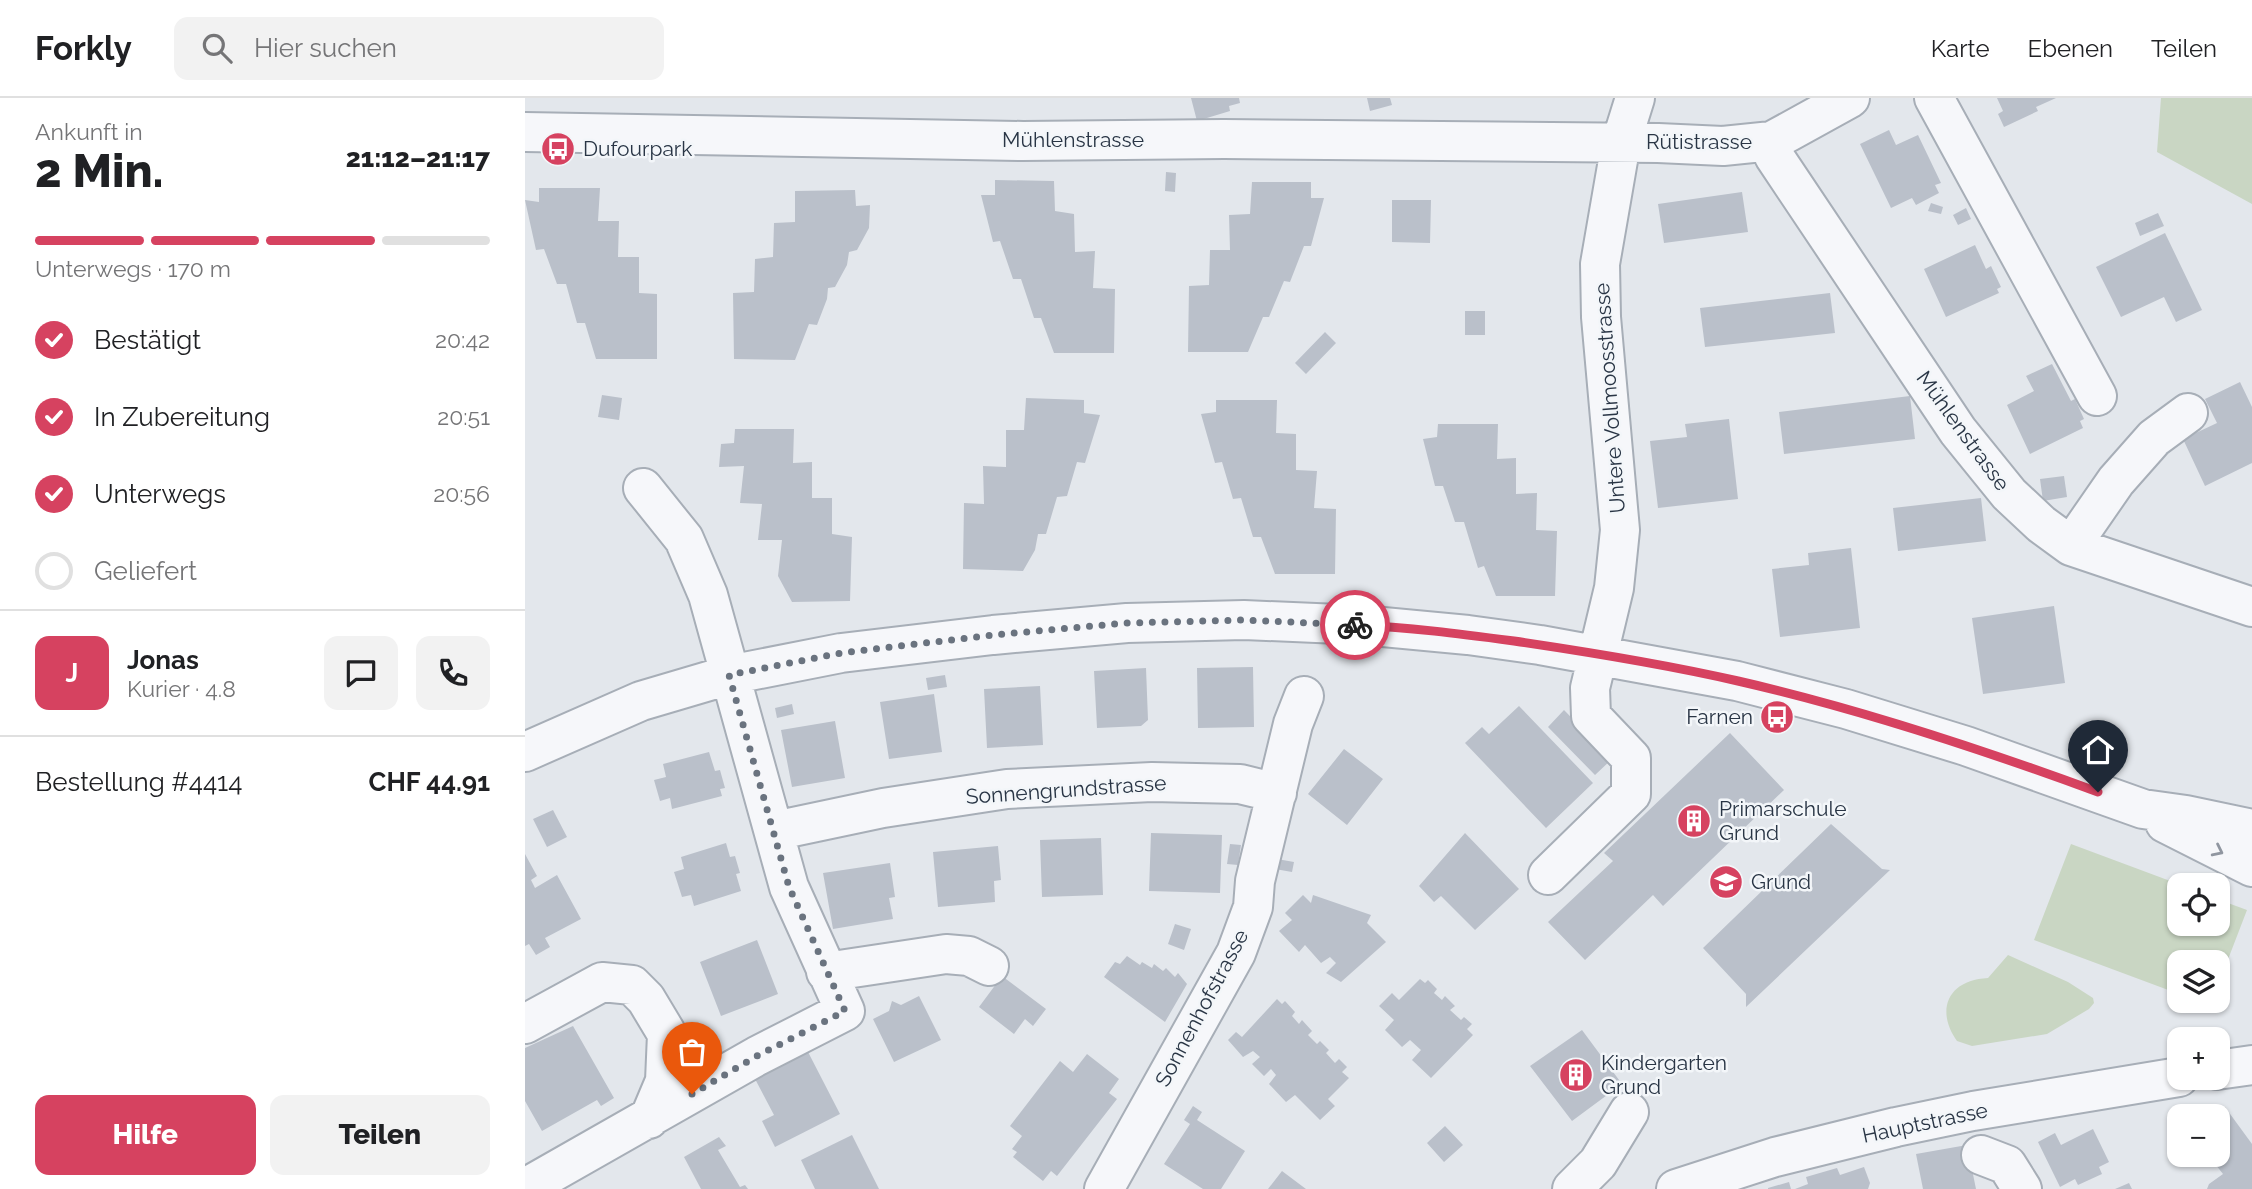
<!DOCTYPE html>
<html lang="de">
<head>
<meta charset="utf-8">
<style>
  body { margin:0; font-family:Raleway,sans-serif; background:#f2f2f2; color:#202124; height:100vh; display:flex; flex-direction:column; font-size:26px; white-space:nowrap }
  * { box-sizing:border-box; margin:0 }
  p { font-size:23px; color:#757577 }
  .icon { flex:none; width:38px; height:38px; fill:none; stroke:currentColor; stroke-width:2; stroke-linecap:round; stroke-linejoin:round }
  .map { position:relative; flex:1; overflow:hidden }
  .details { display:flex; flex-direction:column; background:#fff; width:525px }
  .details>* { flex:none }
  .buttons { position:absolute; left:1642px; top:775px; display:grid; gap:14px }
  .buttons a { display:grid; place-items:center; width:63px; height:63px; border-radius:14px; background:#fff; box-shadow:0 2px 5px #0004; font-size:35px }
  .pin { position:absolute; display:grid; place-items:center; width:60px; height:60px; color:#fff; margin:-72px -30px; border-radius:50% 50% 50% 0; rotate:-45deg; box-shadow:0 0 7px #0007 }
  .pin .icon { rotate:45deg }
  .courier { position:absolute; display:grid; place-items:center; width:70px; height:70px; margin:-35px; border:5px solid #d64260; border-radius:50%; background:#fff; color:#222; box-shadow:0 2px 9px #0007 }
  .head em { font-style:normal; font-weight:800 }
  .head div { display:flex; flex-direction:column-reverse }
  .head { display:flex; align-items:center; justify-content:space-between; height:119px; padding:0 35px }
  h1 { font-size:46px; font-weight:800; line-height:52px }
  .bar { display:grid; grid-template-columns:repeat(4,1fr); gap:10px 7px; align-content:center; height:84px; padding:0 35px }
  .bar i { height:9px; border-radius:5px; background:#e0e0e0 }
  .bar .on { background:#d64260 }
  .bar p { grid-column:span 4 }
  .line { display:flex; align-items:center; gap:18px; padding:0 35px; border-top:2px solid #e0e0e0 }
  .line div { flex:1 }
  .round { display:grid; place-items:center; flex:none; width:74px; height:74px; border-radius:14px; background:#f2f2f2 }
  ol { padding:0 35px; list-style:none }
  li { display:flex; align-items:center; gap:21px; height:77px }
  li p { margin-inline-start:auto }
  li .icon { padding:7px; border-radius:50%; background:#d64260; color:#fff; stroke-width:4 }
  li:last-child { color:#757577 }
  li i { width:38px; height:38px; border:4px solid #e0e0e0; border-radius:50% }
  .button { display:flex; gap:14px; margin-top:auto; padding:14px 35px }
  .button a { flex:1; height:80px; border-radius:14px; background:#d64260; color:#fff; font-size:28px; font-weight:800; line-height:80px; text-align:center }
  .button a+a { background:#f2f2f2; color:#202124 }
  header { display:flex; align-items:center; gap:42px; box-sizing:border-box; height:98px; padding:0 35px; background:#fff; border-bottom:2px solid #e0e0e0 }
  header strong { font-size:33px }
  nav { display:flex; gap:38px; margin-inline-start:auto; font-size:24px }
  .search { width:490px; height:63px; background:#f2f2f2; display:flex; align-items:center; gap:18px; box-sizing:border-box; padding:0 24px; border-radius:14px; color:#757577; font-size:26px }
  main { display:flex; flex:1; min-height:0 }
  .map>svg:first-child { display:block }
  .green { fill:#c9d6c3 }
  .building { fill:#bac0ca }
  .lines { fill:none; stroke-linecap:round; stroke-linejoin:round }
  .minor-casing { stroke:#a7aeb7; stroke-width:42 }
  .minor { stroke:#f6f7fa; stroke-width:38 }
  .oneway { stroke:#9096a0 }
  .done { stroke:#6a737f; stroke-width:7; stroke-dasharray:0 12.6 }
  .route { stroke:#d64260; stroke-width:9 }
  .labels { text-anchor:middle; stroke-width:5; stroke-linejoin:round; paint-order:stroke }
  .street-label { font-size:21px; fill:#293545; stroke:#f3f6f9 }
  .poi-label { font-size:21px; fill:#293545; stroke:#f3f6f9; text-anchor:start }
</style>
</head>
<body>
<header>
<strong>Forkly</strong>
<div class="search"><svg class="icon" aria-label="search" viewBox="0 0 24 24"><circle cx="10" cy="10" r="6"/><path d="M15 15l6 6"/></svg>Hier suchen</div>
<nav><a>Karte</a><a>Ebenen</a><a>Teilen</a></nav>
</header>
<main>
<section class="details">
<div class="head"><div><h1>2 Min.</h1><p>Ankunft in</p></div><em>21:12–21:17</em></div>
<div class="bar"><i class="on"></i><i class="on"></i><i class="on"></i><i></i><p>Unterwegs · 170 m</p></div>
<ol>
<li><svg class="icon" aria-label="check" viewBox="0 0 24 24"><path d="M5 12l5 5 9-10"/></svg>Bestätigt<p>20:42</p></li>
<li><svg class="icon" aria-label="check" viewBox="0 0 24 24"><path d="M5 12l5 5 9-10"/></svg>In Zubereitung<p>20:51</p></li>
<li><svg class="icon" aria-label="check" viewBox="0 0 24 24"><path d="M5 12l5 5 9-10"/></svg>Unterwegs<p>20:56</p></li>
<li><i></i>Geliefert</li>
</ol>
<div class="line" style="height:126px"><b class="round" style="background:#d64260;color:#fff">J</b><div><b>Jonas</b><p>Kurier · 4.8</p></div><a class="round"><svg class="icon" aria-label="chat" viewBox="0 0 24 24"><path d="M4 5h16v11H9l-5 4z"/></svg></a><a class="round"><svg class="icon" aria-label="phone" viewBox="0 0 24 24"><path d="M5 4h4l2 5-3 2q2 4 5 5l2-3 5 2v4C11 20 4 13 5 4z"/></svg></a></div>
<div class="line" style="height:91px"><div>Bestellung #4414</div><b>CHF 44.91</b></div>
<div class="button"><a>Hilfe</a><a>Teilen</a></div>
</section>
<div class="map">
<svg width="1727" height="1091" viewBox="0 0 1727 1091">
  <rect width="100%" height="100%" fill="#e3e7ec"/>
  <!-- green -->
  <path class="green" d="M1636 0H1727V106L1632 54Z
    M1546 746 1656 787 1654 788V826H1692V801L1722 812 1692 890V864H1654V896L1509 842Z
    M1483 857 1543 884 1568 900 1569 905 1564 911 1522 936 1447 948 1432 943C1410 912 1423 882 1463 880Z"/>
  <!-- building -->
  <path class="building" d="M666 0H714L715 5 704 8 705 13 672 23Z
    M842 0H865L867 7 845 13Z
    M1472 0H1531L1511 9 1513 13 1479 29 1473 16 1478 13Z
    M1364 32 1371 47 1393 37 1416 85 1410 87 1414 95 1391 107 1387 100 1366 110 1335 46Z
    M641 74 651 75 650 94 640 93Z
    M470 82 529 83 530 113 549 116 550 154 570 153 568 190 590 191 589 255H529L516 220H509L496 181H488L475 143 468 144 456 97H470Z
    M727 84H786V100H799L786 148H779L765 184 759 183 744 219H738L723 254H663L664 188 684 187 685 152H705L704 117 725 116Z
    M14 90H75L73 123H94L93 159H114V195L132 196V261H71L60 225H52L41 186H32L19 151 11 152 0 102 14 104Z
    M330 92 331 108 345 107 344 130 332 152 324 154 322 167 310 189 303 190 302 201 292 227 284 226 270 262 209 261 208 195 229 194 230 161 248 159 249 125 270 124V93Z
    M1217 94 1223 134 1139 145 1133 106Z
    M867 102H906L905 145 867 144Z
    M1406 105 1418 109 1416 116 1403 113Z
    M1441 110 1446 121 1433 127 1428 117Z
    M1633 115 1639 128 1615 138 1610 125Z
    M1640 135 1677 212 1651 224 1639 199 1596 219 1571 169Z
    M1450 147 1461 171 1466 168 1476 189 1472 191 1474 195 1421 219 1399 171Z
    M1305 195 1310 235 1180 249 1175 210Z
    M940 213H960V237H940Z
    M800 234 811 245 781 276 770 265Z
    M1527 266 1546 303 1550 301 1559 321 1555 323 1558 330 1505 356 1482 307 1509 293 1501 278Z
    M1715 284 1727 309V365L1680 388 1658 341 1692 325 1680 301Z
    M77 297 97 300 94 322 73 319Z
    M1385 298 1390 341 1259 356 1254 314Z
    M501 300 559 302V315L575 317 560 365 552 364 542 398 532 399 521 436H513L510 452 498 473 438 471 439 405 459 406 458 368 481 369V332H499Z
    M691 302H752L751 335 771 336V372L792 373 789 410 811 411 810 476H750L736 439H728L716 400 708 401 697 364 690 365 676 316 691 314Z
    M1204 321 1213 401 1133 410 1125 343 1162 339 1160 326Z
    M913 326H973L972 361 991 360V396L1012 395 1011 432 1032 433 1030 498H971L959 468 953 470 939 424H930L918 388H910L898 341 912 339Z
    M210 331H269L268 365 287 364V400H307V436L327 439 325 503 267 504 253 478 257 442H233L237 406 215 405 219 368 194 369 196 346 209 345Z
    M1539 378 1542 399 1518 403 1515 381Z
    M1456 400 1461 443 1373 453 1368 410Z
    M1326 450 1335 530 1255 539 1247 471 1284 467 1283 455Z
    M1529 508 1540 585 1458 596 1447 520Z
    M728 569 729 629 673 630 672 570Z
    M621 570 623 622 616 628 572 630 569 573Z
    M420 577 422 589 403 592 401 580Z
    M515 588 518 647 462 650 459 591Z
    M409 596 417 654 364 661 355 604Z
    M267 606 269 616 252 620 250 610Z
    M994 608 1068 685 1021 730 940 645 957 629 964 636Z
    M1039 612 1087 661 1070 677 1023 629Z
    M310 623 320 680 267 689 256 632Z
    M1205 635 1259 692 1138 808 1128 797 1060 862 1023 824 1088 763 1079 755Z
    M819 651 858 681 822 727 783 696Z
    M184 654 190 673 195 672 200 690 195 691 197 698 147 711 145 700 135 703 129 682 141 679 138 666Z
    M28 712 42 739 22 749 8 721Z
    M1306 726 1357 771 1365 772 1221 909V896L1178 850Z
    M626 735 697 737 695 795 624 793Z
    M940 735 994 791 950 832 916 798 909 804 894 788Z
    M576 740 578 797 517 799 515 742Z
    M201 745 205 759 210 758 215 775 211 776 216 793 169 808 166 797 157 799 149 774 159 771 156 759Z
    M705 746 716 747 713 767 702 766Z
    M473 748 476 782 469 783 470 804 413 809 408 754Z
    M0 756 12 778 6 782 10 790 32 777 56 821 20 840 25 849 11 857 4 846 0 848Z
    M752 761 769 764 767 774 750 771Z
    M365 765 370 799 364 800 368 821 308 831 298 775Z
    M778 797 786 805 788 797 846 817 842 825 861 844 816 884 801 875 811 865 805 859 796 865 780 847 774 854 754 833 767 822 760 815Z
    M650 826 666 831 659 852 643 846Z
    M232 842 253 896 196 918 175 864Z
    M602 858 615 867 617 864 627 870 629 866 638 873 641 870 650 879 653 875 662 886 640 924 579 879 590 864 595 866Z
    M477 878 521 911 508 928 500 921 489 936 454 909Z
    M895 881 900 885 903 882 912 891 909 895 917 902 920 898 930 908 925 912 936 922 939 919 947 926 942 931 948 937 906 980 887 962 896 952 885 942 877 949 860 932 869 922 854 908 867 895 874 902Z
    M394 898 416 942 369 964 348 921 364 913 367 903 376 907Z
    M752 901 757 906 760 903 770 914 767 918 774 926 777 922 787 933 783 937 792 946 795 943 804 952 801 955 810 965 814 961 822 969 817 974 824 980 803 1001 810 1008 795 1022 770 997 761 1004 744 986 751 977 746 971 739 978 727 966 735 959 728 953 718 959 703 942 711 934 717 939Z
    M48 928 89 1000 76 1008 72 1002 17 1033 0 1003V950Z
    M1057 932 1097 986 1047 1023 1005 968Z
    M282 952 315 1016 250 1049 237 1023 249 1017 229 979Z
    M562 956 594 981 584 995 592 1001 532 1078 526 1073 518 1083 488 1059 492 1054 487 1051 497 1038 485 1028 535 963 548 974Z
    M668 1008 677 1014 672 1022 720 1053 696 1091H678L639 1066 665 1026 659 1022Z
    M1700 1009 1727 1046V1091H1682L1684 1086 1698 1076 1683 1057H1692V1018H1686Z
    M920 1028 938 1047 919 1064 902 1045Z
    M1568 1031 1584 1064 1574 1069 1577 1076 1553 1087 1550 1081 1535 1089 1513 1044 1530 1035 1536 1047Z
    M327 1037 354 1091H290L276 1062Z
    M194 1039 201 1048 193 1052 215 1089 220 1087 223 1091H176L159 1059Z
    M1442 1047 1451 1091H1398L1391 1056Z
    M1339 1069 1345 1085 1343 1091H1270L1283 1086 1281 1079 1312 1070 1315 1077Z
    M757 1073 781 1091H743Z
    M1264 1084 1266 1091H1243V1090Z
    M1604 1085 1607 1091H1590Z"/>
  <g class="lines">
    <!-- minor casing -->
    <g class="minor-casing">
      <path id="minor" d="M1409 0 1572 298
        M0 34 498 43 699 41 1133 45 1198 48 1247 43 1325 0
        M1247 43 1249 58 1433 333 1484 396 1516 426 1546 448 1727 509
        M1546 448 1591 383 1629 340 1663 315
        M0 654 116 603 204 577 316 555 468 537 602 525 719 522 837 527 943 537 1015 547 1212 583 1321 611 1441 648 1618 711 1661 717 1727 731
        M1640 725 1727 769
        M249 733 358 710 482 691 627 684 715 686 752 695
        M1023 777 1106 696V660L1066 618 1065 590 1089 490 1095 432 1076 219 1075 166 1096 45 1110 0
        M301 874 421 856 444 858 464 868
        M0 926 77 884 107 887 121 901 142 936 140 983 124 1021
        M1692 972 1727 967
        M1456 1057 1482 1067 1497 1091
        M0 1090 232 958 320 913 264 789 183 497 159 441 118 390
        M579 1091 711 855 728 809 730 783 768 626 779 598
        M1047 1091 1073 1065 1104 1014
        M1151 1091 1250 1059 1371 1029 1448 1013 1654 979"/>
    </g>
    <!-- minor -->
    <use href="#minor" class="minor"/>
  </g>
  <!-- one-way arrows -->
  <defs><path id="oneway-chevron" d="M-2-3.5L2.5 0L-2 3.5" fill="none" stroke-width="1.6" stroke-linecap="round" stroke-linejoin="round" transform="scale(1.75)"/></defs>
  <use class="oneway" href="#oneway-chevron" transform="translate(1693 753) rotate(26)"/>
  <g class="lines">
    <!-- done -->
    <path class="done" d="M167 996 232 958 320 913 264 789 204 577 316 555 468 537 602 525 719 522 830 527"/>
    <!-- route -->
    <path class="route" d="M830 527C883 529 936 536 989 543 1064 554 1139 566 1213 583 1336 611 1456 651 1573 694"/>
  </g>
  <!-- icons -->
  <defs>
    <g id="bus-disc" transform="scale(1.75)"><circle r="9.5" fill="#d64260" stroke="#f3f6f9"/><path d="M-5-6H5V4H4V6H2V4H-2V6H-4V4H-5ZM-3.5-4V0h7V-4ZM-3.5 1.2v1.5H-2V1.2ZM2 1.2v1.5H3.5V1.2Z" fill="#fff"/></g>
    <g id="building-disc" transform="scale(1.75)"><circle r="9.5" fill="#d64260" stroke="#f3f6f9"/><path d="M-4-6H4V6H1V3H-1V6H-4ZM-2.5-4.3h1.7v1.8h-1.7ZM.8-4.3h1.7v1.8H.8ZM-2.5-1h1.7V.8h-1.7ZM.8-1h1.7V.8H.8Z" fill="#fff"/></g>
    <g id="school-disc" transform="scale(1.75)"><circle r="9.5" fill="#d64260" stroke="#f3f6f9"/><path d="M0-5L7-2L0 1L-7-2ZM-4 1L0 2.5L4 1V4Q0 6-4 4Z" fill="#fff"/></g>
  </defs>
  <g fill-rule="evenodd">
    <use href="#bus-disc" x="33" y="51"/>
    <use href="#bus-disc" x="1252" y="619"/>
    <use href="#building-disc" x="1169" y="723"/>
    <use href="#school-disc" x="1201" y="784"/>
    <use href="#building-disc" x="1051" y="977"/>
  </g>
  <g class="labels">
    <!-- street labels -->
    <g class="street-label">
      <text x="548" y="49">Mühlenstrasse</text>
      <text x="1174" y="51">Rütistrasse</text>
      <text transform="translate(1085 300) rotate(-94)" y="7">Untere Vollmoosstrasse</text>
      <text transform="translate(1438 333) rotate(54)" y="7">Mühlenstrasse</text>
      <text transform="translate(541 692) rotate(-4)" y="7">Sonnengrundstrasse</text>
      <text transform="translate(677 910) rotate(-62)" y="7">Sonnenhofstrasse</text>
      <text transform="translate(1400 1025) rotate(-12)" y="7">Hauptstrasse</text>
    </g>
    <!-- poi labels -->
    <g class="poi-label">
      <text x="58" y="58">Dufourpark</text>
      <text x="1228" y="626" text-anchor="end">Farnen</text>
      <text x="1194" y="718">Primarschule<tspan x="1194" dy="24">Grund</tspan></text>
      <text x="1226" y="791">Grund</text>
      <text x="1076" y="972">Kindergarten<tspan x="1076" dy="24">Grund</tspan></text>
    </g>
  </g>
</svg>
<div class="buttons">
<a><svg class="icon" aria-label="locate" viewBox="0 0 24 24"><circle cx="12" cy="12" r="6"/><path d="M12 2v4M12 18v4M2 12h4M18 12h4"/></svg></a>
<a><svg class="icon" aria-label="layers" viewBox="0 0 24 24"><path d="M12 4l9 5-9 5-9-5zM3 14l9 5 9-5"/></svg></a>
<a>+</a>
<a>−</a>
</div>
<div class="pin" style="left:167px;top:996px;background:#ea580c"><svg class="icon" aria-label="bag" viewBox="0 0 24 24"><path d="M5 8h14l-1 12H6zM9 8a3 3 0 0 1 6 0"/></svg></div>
<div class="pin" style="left:1573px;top:694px;background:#1f2937"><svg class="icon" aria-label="home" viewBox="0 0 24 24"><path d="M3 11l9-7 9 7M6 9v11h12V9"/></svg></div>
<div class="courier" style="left:830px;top:527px"><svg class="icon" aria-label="bike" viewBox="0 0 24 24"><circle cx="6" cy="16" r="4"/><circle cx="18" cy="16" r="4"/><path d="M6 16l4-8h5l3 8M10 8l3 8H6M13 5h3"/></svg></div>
</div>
</main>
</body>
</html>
